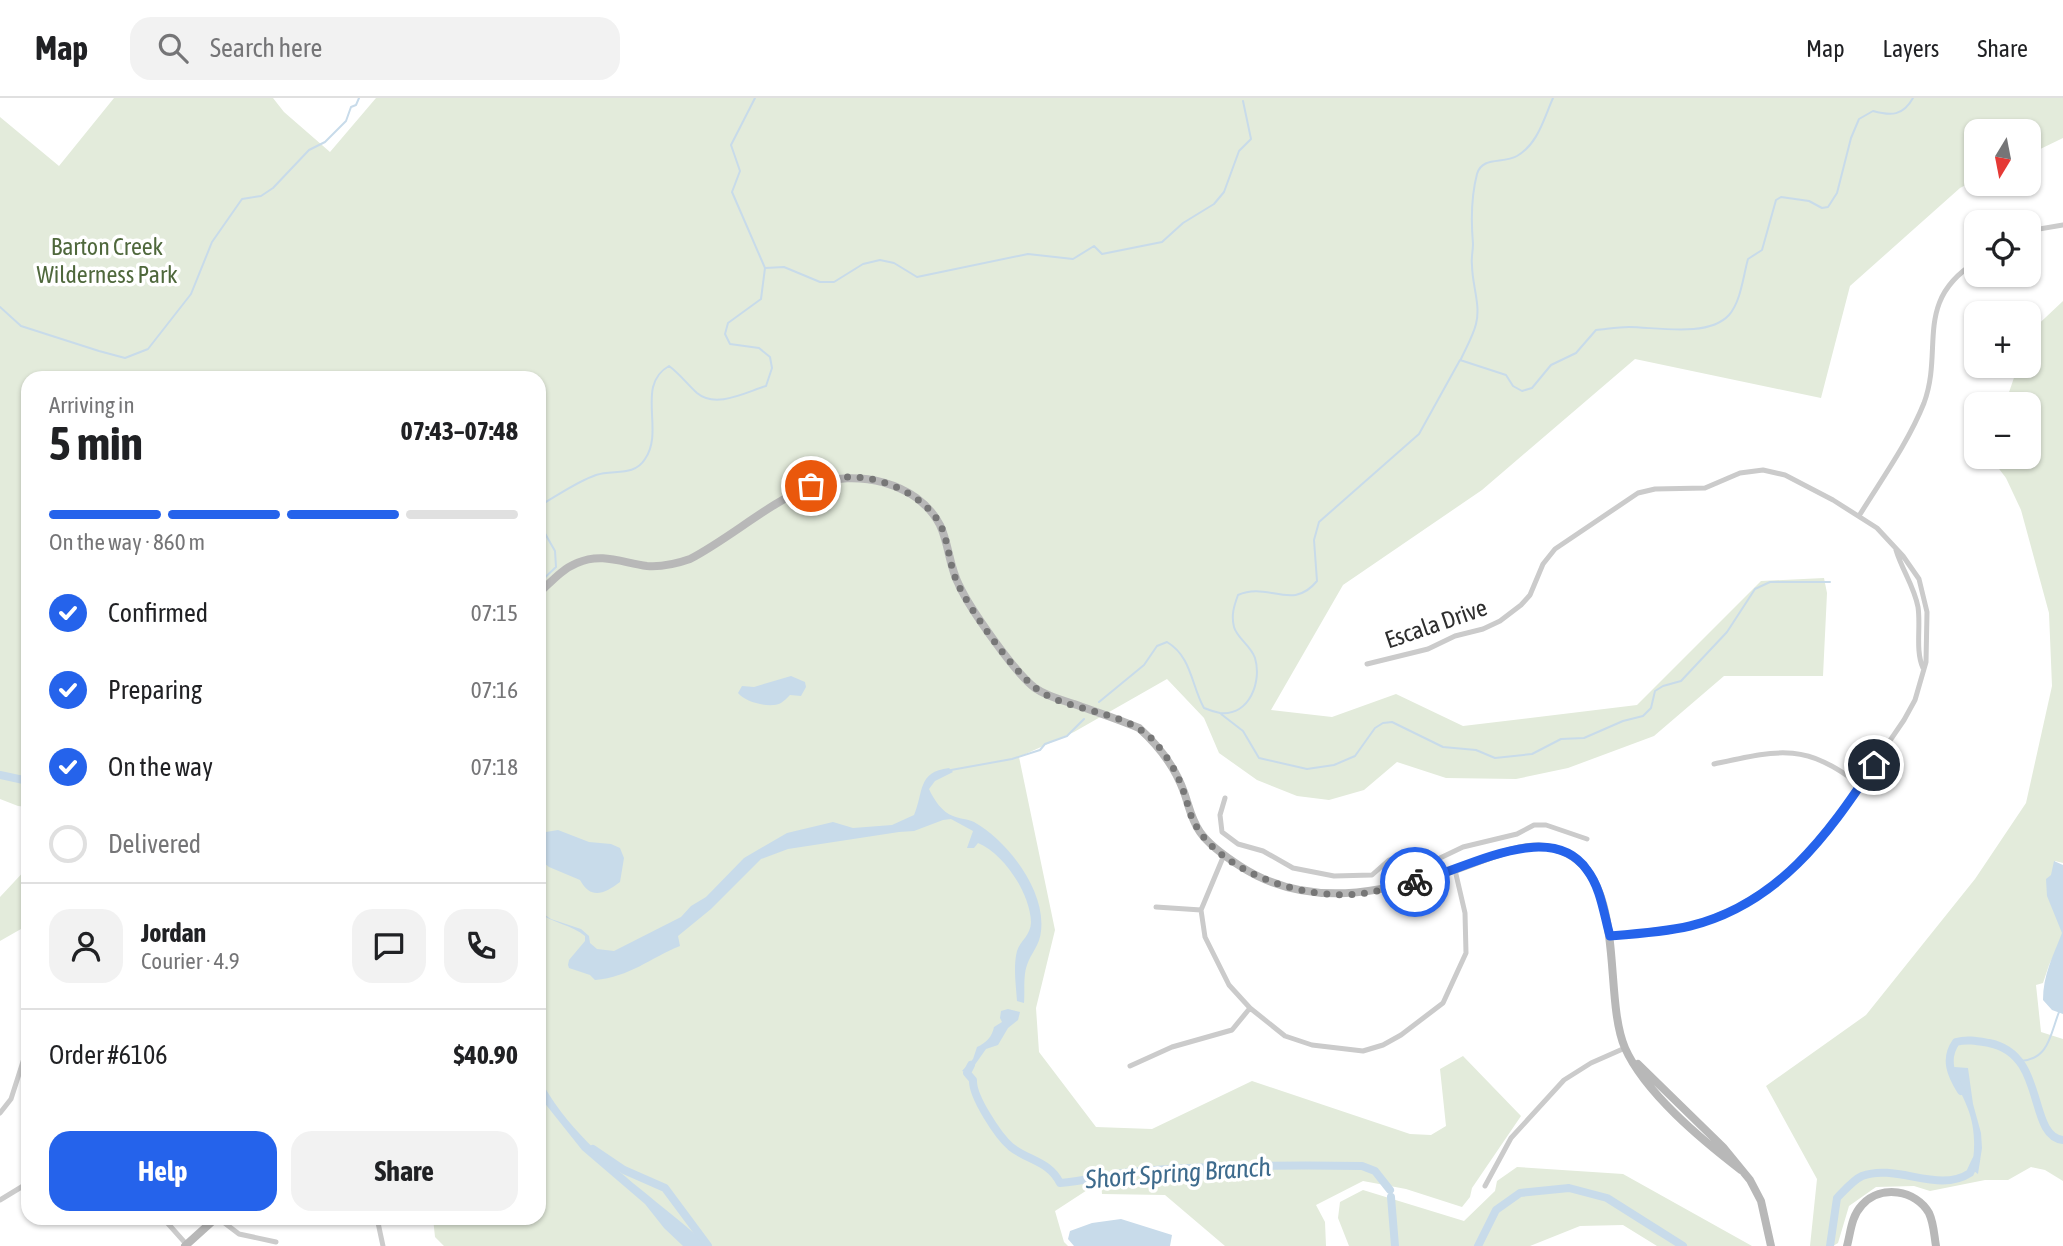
<!DOCTYPE html>
<html lang="en">
<head>
<meta charset="utf-8">
<style>
  body { margin:0; font-family:"Asap Condensed",sans-serif; background:#f2f2f2; color:#202124; height:100vh; display:flex; flex-direction:column; font-size:26px; white-space:nowrap }
  * { box-sizing:border-box; margin:0 }
  p { font-size:23px; color:#757577 }
  .icon { flex:none; width:38px; height:38px; fill:none; stroke:currentColor; stroke-width:2; stroke-linecap:round; stroke-linejoin:round }
  .map { position:relative; flex:1; overflow:hidden }
  .side { position:absolute; left:21px; top:273px; width:525px; height:854px; display:flex; flex-direction:column; background:#fff; border-radius:21px; box-shadow:0 2px 5px #0004 }
  .side>* { flex:none }
  .needle { width:46px; rotate:190deg }
  .controls { position:absolute; left:1964px; top:21px; display:grid; gap:14px }
  .controls a { display:grid; place-items:center; width:77px; height:77px; border-radius:14px; background:#fff; box-shadow:0 2px 5px #0004; font-size:35px }
  .pin { position:absolute; display:grid; place-items:center; width:60px; height:60px; color:#fff; margin:-30px; border:4px solid #fff; border-radius:50%; box-shadow:0 2px 7px #0007 }
  .courier { position:absolute; display:grid; place-items:center; width:70px; height:70px; margin:-35px; border:5px solid #2563eb; border-radius:50%; background:#fff; color:#222; box-shadow:0 2px 9px #0007 }
  .head em { font-style:normal; font-weight:700 }
  .head div { display:flex; flex-direction:column-reverse }
  .head { display:flex; align-items:center; justify-content:space-between; height:119px; padding:0 28px }
  h1 { font-size:46px; font-weight:700; line-height:52px }
  .bar { display:grid; grid-template-columns:repeat(4,1fr); gap:10px 7px; align-content:center; height:84px; padding:0 28px }
  .bar i { height:9px; border-radius:5px; background:#e0e0e0 }
  .bar .active { background:#2563eb }
  .bar p { grid-column:span 4 }
  .line { display:flex; align-items:center; gap:18px; padding:0 28px; border-top:2px solid #e0e0e0 }
  .line div { flex:1 }
  .round { display:grid; place-items:center; flex:none; width:74px; height:74px; border-radius:21px; background:#f2f2f2 }
  ol { padding:0 28px; list-style:none }
  li { display:flex; align-items:center; gap:21px; height:77px }
  li p { margin-inline-start:auto }
  li .icon { padding:7px; border-radius:50%; background:#2563eb; color:#fff; stroke-width:4 }
  li:last-child { color:#757577 }
  li i { width:38px; height:38px; border:4px solid #e0e0e0; border-radius:50% }
  .primary-button { display:flex; gap:14px; margin-top:auto; padding:14px 28px }
  .primary-button a { flex:1; height:80px; border-radius:21px; background:#2563eb; color:#fff; font-size:28px; font-weight:700; line-height:80px; text-align:center }
  .primary-button a+a { background:#f2f2f2; color:#202124 }
  header { display:flex; align-items:center; gap:42px; box-sizing:border-box; height:98px; padding:0 35px; background:#fff; border-bottom:2px solid #e0e0e0 }
  header strong { font-size:33px }
  nav { display:flex; gap:38px; margin-inline-start:auto; font-size:24px }
  .search { width:490px; height:63px; background:#f2f2f2; display:flex; align-items:center; gap:18px; box-sizing:border-box; padding:0 24px; border-radius:21px; color:#757577; font-size:26px }
  .map>svg:first-child { display:block }
  .green { fill:#e3ebdb }
  .water { fill:#c8dbea }
  .lines { fill:none; stroke-linecap:round; stroke-linejoin:round }
  .stream { stroke:#c8dbea; stroke-width:2 }
  .river { stroke:#c8dbea; stroke-width:8 }
  .street { stroke:#cbcbcb; stroke-width:5 }
  .secondary { stroke:#b8b8b8; stroke-width:8 }
  .done { stroke:#777; stroke-width:7; stroke-dasharray:0 12.6 }
  .route { stroke:#2563eb; stroke-width:9 }
  .labels { text-anchor:middle; stroke-width:7; stroke-linejoin:round; paint-order:stroke }
  .park-label { font-size:24px; fill:#4f683c; stroke:#fff }
  .street-label { font-size:24px; fill:#2e2e2e; stroke:#fff }
  .water-label { font-size:26px; font-style:italic; fill:#3e6b8d; stroke:#fff }
</style>
</head>
<body>
<header>
<strong>Map</strong>
<div class="search"><svg class="icon" aria-label="search" viewBox="0 0 24 24"><circle cx="10" cy="10" r="6"/><path d="M15 15l6 6"/></svg>Search here</div>
<nav><a>Map</a><a>Layers</a><a>Share</a></nav>
</header>
<div class="map">
<svg width="2063" height="1148" viewBox="0 0 2063 1148">
  <rect width="100%" height="100%" fill="#fff"/>
  <!-- green -->
  <path class="green" d="M114 0H273L284 14 330 54 376 0H2063V40L2028 57V33H1976V82L1960 90 1850 188 1821 300 1635 261 1482 392 1343 487 1271 612 1332 619 1396 596 1463 628 1637 607 1761 483 1824 480 1827 495 1823 578H1724L1654 638 1568 670 1516 681 1446 680 1397 664 1364 692 1329 702 1297 698 1257 682 1219 655 1204 620 1167 581 1074 634 1019 659 1055 832 1036 910 1039 954 1096 1029 1152 1031 1252 983 1410 1036 1431 1037 1446 1028 1440 971 1463 958 1521 1018 1472 1090 1470 1099 1462 1109 1406 1091 1363 1083 1316 1107 1325 1124 1326 1148H1225L1165 1097 1102 1096 1101 1083 1055 1113 1064 1144 1068 1148H444L435 1139 433 1120H539V280H28V709L18 708 0 701V19L59 68Z
    M2063 203V765L2055 763 2063 839 2049 867 2043 885 2036 887 2041 934 2063 941V1083L2045 1072 2031 1069 2008 1082H1985L1930 1093 1914 1088 1876 1089 1849 1108 1838 1145 1833 1148H1810L1817 1081 1766 988 1866 917 1975 781 2026 705 2052 588 2049 515 2021 412 2006 380 1990 359H2028V306H2005L2018 268H2028L2029 235Z
    M28 769V827L0 843V799Z
    M1517 1069 1623 1076 1752 1148H1657L1623 1127 1580 1128 1530 1148H1349L1338 1120 1340 1104 1363 1092 1464 1123 1495 1093 1497 1083Z"/>
  <!-- water -->
  <path class="water" d="M791 578 805 584 806 589 801 598 790 597C787 600 784 603 781 605 770 611 745 604 738 595L742 588 754 589Z
    M949 670 953 674 935 683 929 691C934 702 942 714 953 718 960 721 968 721 974 724 1008 743 1046 793 1041 833 1040 847 1031 855 1027 867 1023 878 1025 894 1024 905L1017 903C1016 887 1013 869 1017 853 1020 843 1031 837 1031 824 1030 795 1004 756 978 745L974 750H967L973 733 951 721 943 722 914 733 899 734 788 751 761 761 711 811 678 838 680 848C650 860 630 879 595 882L590 877 569 870 568 867 569 862 585 843V838C572 827 553 825 539 815V813L551 821 581 831 589 838 590 845 597 851 614 853 681 819 691 808 706 799 744 760 787 735 833 724 853 730 892 727 914 717C924 694 917 674 949 670Z
    M558 732 589 744 611 746 620 750 624 760 620 784C604 796 591 802 580 782L549 769 539 761V740L546 734Z
    M2054 763 2063 767V916L2052 912 2043 902C2043 877 2053 858 2062 835L2047 798 2046 781 2051 777Z
    M1008 911 1020 914 1018 922 1008 930 998 947 986 951 969 975 962 973 973 961 977 949C986 945 992 939 994 929L1002 924 1000 920 1001 913Z
    M1954 969 1968 970 1973 1006 1981 1035 1982 1050 1978 1076 1971 1071C1976 1053 1975 1029 1968 1011 1962 995 1955 986 1954 969Z
    M539 979C564 1028 607 1064 649 1098 669 1115 689 1129 707 1148H683L664 1130 645 1106 582 1052 539 998Z
    M1121 1121 1172 1137 1170 1148H1074L1068 1141 1070 1133 1092 1125Z"/>
  <g class="lines">
    <!-- stream -->
    <path class="stream" d="M755 0 731 47 740 73 732 94 765 170
      M0 209 21 228 99 253 125 260 148 251 191 196 212 144 242 101 261 98 273 90 309 52 325 44 346 23 351 9 356 7 359 0
      M1461 261C1466 250 1473 238 1476 226 1481 207 1472 187 1472 167 1471 160 1473 153 1473 146 1471 123 1471 99 1477 76 1482 58 1503 66 1517 58 1538 46 1544 20 1553 0
      M539 408C557 398 576 384 596 377 613 371 634 379 645 361 665 333 635 287 669 268 680 276 687 286 697 295 716 311 746 294 766 288L772 270 770 259 759 250 730 246 725 236 728 225 761 201 765 170 784 169 820 184H834L863 166 880 162 894 165 917 179 1028 156 1073 161 1094 148 1102 156 1162 144 1183 125 1214 106 1224 94 1239 53 1251 41 1243 3
      M539 425 555 453 556 469 539 485
      M1099 604 1144 567 1157 548 1167 544C1192 559 1191 587 1204 610 1209 612 1215 614 1220 615 1250 618 1262 583 1255 560 1251 548 1237 540 1234 529 1231 517 1234 508 1238 497 1268 483 1292 514 1317 483L1314 442 1319 424 1419 336 1460 262 1506 277 1513 288 1522 293 1532 290 1551 267 1576 255 1596 232C1607 231 1618 229 1629 229 1655 229 1708 240 1729 217 1741 203 1743 179 1748 161L1762 152 1776 102 1781 99 1809 103 1822 110 1828 109 1837 95 1851 40 1859 21 1873 13C1891 18 1903 18 1913 0
      M1221 616 1243 633 1259 660 1307 671 1334 667 1355 658 1375 630 1383 625 1392 624 1443 649 1476 652 1495 660 1532 656 1561 641 1584 640 1623 623 1643 618 1651 610 1655 593 1663 588 1681 583 1727 534 1755 491 1770 484H1830
      M951 672 1012 661 1040 652 1045 646 1067 638 1084 621
      M2021 963C2049 961 2050 937 2059 914"/>
    <!-- river -->
    <path class="river" d="M0 677 28 683
      M971 967 967 975 973 982C972 998 998 1038 1011 1049 1029 1063 1049 1063 1060 1085 1087 1083 1113 1075 1140 1073 1214 1067 1288 1067 1362 1068L1375 1073 1390 1092
      M1961 993C1951 977 1944 961 1956 944 1967 941 1977 943 1989 945 2047 956 2027 1038 2063 1042
      M593 1051 624 1072 665 1090 708 1148
      M1391 1099 1395 1148
      M1478 1148 1496 1112 1520 1095 1569 1090 1607 1100 1683 1148
      M1830 1148 1837 1100C1844 1093 1853 1082 1862 1078 1897 1065 1938 1096 1970 1075L1976 1062"/>
    <!-- street -->
    <path class="street" d="M2028 133 2063 127
      M1859 418C1881 382 1908 345 1924 305 1944 251 1913 203 1976 164
      M1896 452C1902 472 1914 488 1918 509 1921 528 1915 552 1923 570
      M1367 566 1428 551 1455 538 1483 531 1500 523 1521 507 1530 497 1543 466 1555 451 1638 395 1655 391 1705 390 1740 375 1763 372 1785 377 1833 402 1877 430 1903 458 1919 481 1927 514 1926 564 1915 602 1904 622 1831 729 1778 784 1735 810 1694 827 1610 838
      M1714 666C1778 652 1805 644 1860 687
      M1225 700 1220 717 1222 734 1238 746 1263 753 1293 770 1334 778 1372 777 1389 762 1404 757 1406 786
      M1224 757 1201 812 1205 839 1229 887 1250 910 1285 938 1312 947 1363 953 1383 947 1401 937 1443 905 1466 855 1465 815 1455 772
      M1404 757 1426 753 1438 761 1463 749 1517 736 1534 727H1546L1587 741
      M1156 809 1201 812
      M1130 968 1172 949 1232 932 1250 910
      M0 1015 11 1001 28 948
      M1485 1088 1511 1040 1564 982 1591 965 1625 950
      M0 1102 28 1085
      M163 1120 187 1147
      M218 1120 239 1136 276 1144
      M377 1120 383 1148"/>
    <!-- secondary -->
    <path class="secondary" d="M539 495C551 484 562 471 577 465 602 454 623 465 647 468 662 469 676 466 690 461 732 439 768 405 813 387 855 371 917 383 940 427 949 446 949 468 959 487 970 511 1015 575 1035 590 1046 598 1061 602 1074 606 1096 614 1118 621 1139 630 1159 648 1175 669 1184 694 1189 708 1191 721 1200 734 1209 747 1226 759 1240 768 1307 812 1383 795 1454 772 1489 761 1534 735 1570 757 1626 790 1603 899 1625 950 1645 995 1702 1042 1741 1072
      M1638 966 1723 1049 1750 1082 1761 1103 1771 1148
      M185 1148 216 1120
      M1847 1148C1851 1133 1851 1119 1862 1107 1881 1086 1916 1092 1929 1115 1934 1126 1934 1137 1936 1148"/>
  </g>
  <g class="lines">
    <!-- done -->
    <path class="done" d="M811 388C824 383 837 379 852 379 884 379 926 398 941 428 949 446 949 466 957 484 969 511 1010 568 1032 587 1061 614 1121 610 1152 641 1166 656 1178 675 1184 695 1188 705 1189 716 1195 726 1221 775 1305 802 1358 796 1377 794 1396 788 1415 784"/>
    <!-- route -->
    <path class="route" d="M1415 784C1463 773 1550 719 1587 772 1601 790 1604 817 1610 838 1636 836 1664 834 1690 828 1778 806 1827 738 1874 667"/>
  </g>
  <g class="labels">
    <!-- park labels -->
    <g class="park-label">
      <text x="107" y="157">Barton Creek<tspan x="107" dy="28">Wilderness Park</tspan></text>
    </g>
    <!-- street labels -->
    <g class="street-label">
      <text transform="translate(1436 526) rotate(-19)" y="8">Escala Drive</text>
    </g>
    <!-- water labels -->
    <g class="water-label">
      <text transform="translate(1178 1075) rotate(-4)" y="9">Short Spring Branch</text>
    </g>
  </g>
</svg>
<div class="controls">
<a><svg class="needle" viewBox="-14 -14 28 28"><path d="M0-13l5 13h-10z" fill="#e53935"/><path d="M0 13l5-13h-10z" fill="#757577"/></svg></a>
<a><svg class="icon" aria-label="locate" viewBox="0 0 24 24"><circle cx="12" cy="12" r="6"/><path d="M12 2v4M12 18v4M2 12h4M18 12h4"/></svg></a>
<a>+</a>
<a>−</a>
</div>
<div class="pin" style="left:811px;top:388px;background:#ea580c"><svg class="icon" aria-label="bag" viewBox="0 0 24 24"><path d="M5 8h14l-1 12H6zM9 8a3 3 0 0 1 6 0"/></svg></div>
<div class="pin" style="left:1874px;top:667px;background:#1f2937"><svg class="icon" aria-label="home" viewBox="0 0 24 24"><path d="M3 11l9-7 9 7M6 9v11h12V9"/></svg></div>
<div class="courier" style="left:1415px;top:784px"><svg class="icon" aria-label="bike" viewBox="0 0 24 24"><circle cx="6" cy="16" r="4"/><circle cx="18" cy="16" r="4"/><path d="M6 16l4-8h5l3 8M10 8l3 8H6M13 5h3"/></svg></div>
<section class="side">
<div class="head"><div><h1>5 min</h1><p>Arriving in</p></div><em>07:43–07:48</em></div>
<div class="bar"><i class="active"></i><i class="active"></i><i class="active"></i><i></i><p>On the way · 860 m</p></div>
<ol>
<li><svg class="icon" aria-label="check" viewBox="0 0 24 24"><path d="M5 12l5 5 9-10"/></svg>Confirmed<p>07:15</p></li>
<li><svg class="icon" aria-label="check" viewBox="0 0 24 24"><path d="M5 12l5 5 9-10"/></svg>Preparing<p>07:16</p></li>
<li><svg class="icon" aria-label="check" viewBox="0 0 24 24"><path d="M5 12l5 5 9-10"/></svg>On the way<p>07:18</p></li>
<li><i></i>Delivered</li>
</ol>
<div class="line" style="height:126px"><a class="round"><svg class="icon" aria-label="person" viewBox="0 0 24 24"><circle cx="12" cy="8" r="4"/><path d="M4 21q1-7 8-7t8 7"/></svg></a><div><b>Jordan</b><p>Courier · 4.9</p></div><a class="round"><svg class="icon" aria-label="chat" viewBox="0 0 24 24"><path d="M4 5h16v11H9l-5 4z"/></svg></a><a class="round"><svg class="icon" aria-label="phone" viewBox="0 0 24 24"><path d="M5 4h4l2 5-3 2q2 4 5 5l2-3 5 2v4C11 20 4 13 5 4z"/></svg></a></div>
<div class="line" style="height:91px"><div>Order #6106</div><b>$40.90</b></div>
<div class="primary-button"><a>Help</a><a>Share</a></div>
</section>
</div>
</body>
</html>
